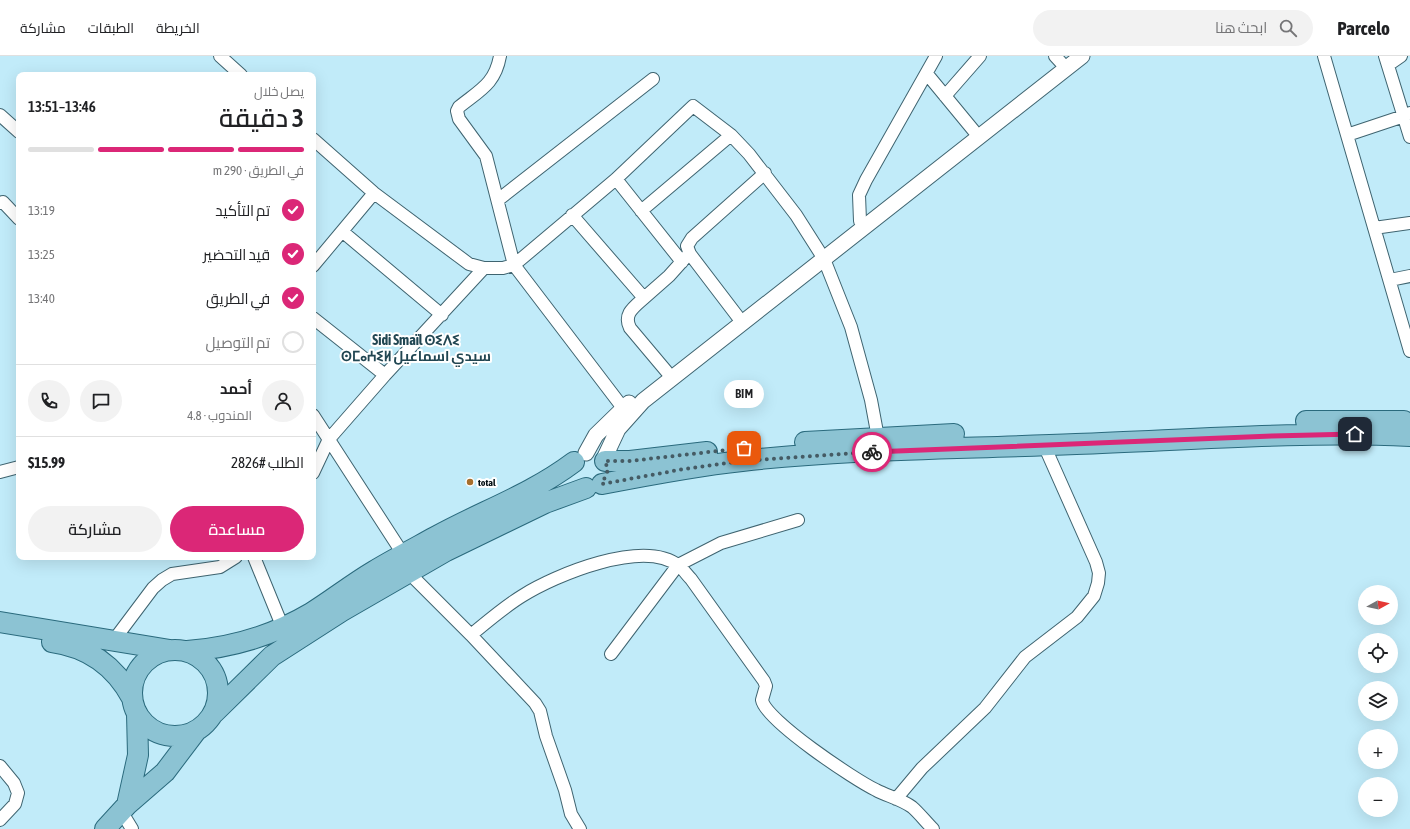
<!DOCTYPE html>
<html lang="ar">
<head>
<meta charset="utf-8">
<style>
  body { margin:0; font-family:"Asap Condensed",Cairo,"Noto Sans Tifinagh",sans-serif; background:#f2f2f2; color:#202124; direction:rtl; height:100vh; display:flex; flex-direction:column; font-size:15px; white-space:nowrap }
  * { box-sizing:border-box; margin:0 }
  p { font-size:13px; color:#757577 }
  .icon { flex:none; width:22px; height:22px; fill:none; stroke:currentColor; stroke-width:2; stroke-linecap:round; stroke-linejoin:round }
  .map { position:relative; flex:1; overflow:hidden; direction:ltr }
  .side { position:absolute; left:16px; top:16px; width:300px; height:488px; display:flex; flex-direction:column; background:#fff; border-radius:8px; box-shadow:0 4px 16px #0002; direction:rtl }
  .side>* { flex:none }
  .needle { width:26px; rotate:82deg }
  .tools { position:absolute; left:1358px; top:529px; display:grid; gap:8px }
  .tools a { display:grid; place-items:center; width:40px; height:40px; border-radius:50%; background:#fff; box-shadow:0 4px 16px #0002; font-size:20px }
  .pin { position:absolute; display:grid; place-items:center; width:34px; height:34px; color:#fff; margin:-17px; border-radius:8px; box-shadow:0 2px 6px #0006 }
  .courier { position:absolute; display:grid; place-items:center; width:40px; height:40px; margin:-20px; border:3px solid #db2777; border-radius:50%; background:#fff; color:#222; box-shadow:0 1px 5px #0007 }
  .bubble { position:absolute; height:28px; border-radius:14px; background:#fff; box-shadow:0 4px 16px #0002; font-size:13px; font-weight:600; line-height:28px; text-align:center; direction:rtl }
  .overview em { font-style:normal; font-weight:600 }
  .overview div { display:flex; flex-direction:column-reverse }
  .overview { display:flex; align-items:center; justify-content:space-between; height:68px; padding:0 12px }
  h1 { font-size:26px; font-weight:600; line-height:30px }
  .bar { display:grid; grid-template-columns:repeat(4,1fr); gap:6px 4px; align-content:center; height:48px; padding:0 12px }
  .bar i { height:5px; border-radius:3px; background:#e0e0e0 }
  .bar .on { background:#db2777 }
  .bar p { grid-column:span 4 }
  .line { display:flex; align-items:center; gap:10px; padding:0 12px; border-top:1px solid #e0e0e0 }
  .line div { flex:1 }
  .round { display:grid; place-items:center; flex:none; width:42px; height:42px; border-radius:21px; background:#f2f2f2 }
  ol { padding:0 12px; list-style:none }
  li { display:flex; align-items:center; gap:12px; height:44px }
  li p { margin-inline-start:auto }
  li .icon { padding:4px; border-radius:50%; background:#db2777; color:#fff; stroke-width:4 }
  li:last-child { color:#757577 }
  li i { width:22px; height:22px; border:2px solid #e0e0e0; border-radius:50% }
  .button { display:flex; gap:8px; margin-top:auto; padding:8px 12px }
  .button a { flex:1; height:46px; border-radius:24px; background:#db2777; color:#fff; font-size:16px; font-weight:600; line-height:46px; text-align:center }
  .button a+a { background:#f2f2f2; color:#202124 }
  header { display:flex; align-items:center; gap:24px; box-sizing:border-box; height:56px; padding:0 20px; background:#fff; border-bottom:1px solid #e0e0e0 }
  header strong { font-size:19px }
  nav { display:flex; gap:22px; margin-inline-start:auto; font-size:14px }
  .search { width:280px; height:36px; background:#f2f2f2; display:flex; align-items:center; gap:10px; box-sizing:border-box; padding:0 14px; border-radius:22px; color:#757577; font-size:15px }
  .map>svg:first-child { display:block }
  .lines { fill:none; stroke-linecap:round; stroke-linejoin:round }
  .minor-casing { stroke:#3f6470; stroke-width:14 }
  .tertiary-casing { stroke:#3f6470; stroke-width:17 }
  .primary-casing { stroke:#2a6a7d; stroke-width:22 }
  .minor { stroke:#fff; stroke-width:12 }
  .tertiary { stroke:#fff; stroke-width:15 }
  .primary { stroke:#8cc3d3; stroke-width:20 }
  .done { stroke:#455b64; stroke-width:4; stroke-dasharray:0 7.2 }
  .route { stroke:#db2777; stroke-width:5 }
  .poi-dot { fill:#a66e2c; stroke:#fff; stroke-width:1.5 }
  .labels { text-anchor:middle; stroke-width:4; stroke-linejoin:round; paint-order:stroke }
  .poi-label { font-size:10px; font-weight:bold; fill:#020e13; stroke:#fff; text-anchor:start }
  .district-label { font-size:14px; font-weight:bold; fill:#214652; stroke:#fff }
</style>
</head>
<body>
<header>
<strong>Parcelo</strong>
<div class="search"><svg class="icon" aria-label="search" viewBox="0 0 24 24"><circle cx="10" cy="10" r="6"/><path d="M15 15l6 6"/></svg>ابحث هنا</div>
<nav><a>الخريطة</a><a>الطبقات</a><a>مشاركة</a></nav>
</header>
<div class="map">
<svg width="1410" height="773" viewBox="0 0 1410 773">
  <rect width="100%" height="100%" fill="#c1ebf9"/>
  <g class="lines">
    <!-- minor casing -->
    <g class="minor-casing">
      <path id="minor" d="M220 0 241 19
        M500 0C495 28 480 34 459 51L457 55 459 63 486 100 514 209 623 352
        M1055 0 1066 12
        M1324 0 1410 295
        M1385 0 1410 81
        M1388 9 1401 0
        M927 18 974 75
        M945 40 980 0
        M0 59 19 76
        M1347 79 1404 60 1410 57
        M313 83 374 137 469 208 484 212H503L514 209 616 123 693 50 731 79 749 98 796 159 824 203 851 271 871 344 879 387
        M616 123 682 206
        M498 144 653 23
        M0 147 3 146 19 163
        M641 155 731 79
        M572 159 644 242C634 251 623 258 630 272L667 316
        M860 165 859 139 866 124 936 0
        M1374 172 1410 167
        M343 176 442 259
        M313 210 374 137
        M1390 224 1410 220
        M644 242 669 220 686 201
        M738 261 690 198 687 190 692 182 765 117
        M313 262 385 319 484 212
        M313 359 403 498
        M0 416 19 411
        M313 417 329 383 385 319
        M254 501 283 572
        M408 516 471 579 535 647 540 655 546 680 565 734 571 758 580 773
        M471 579C488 565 504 551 522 540 555 519 644 482 679 510 683 513 687 519 691 523L764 625 766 630 762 644C765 664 855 724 876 734 887 740 901 743 912 751 919 757 926 766 933 773
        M114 584 153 532 162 524 172 518 220 511 236 501
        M611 598 678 509 721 487 798 464
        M0 710 14 727 18 737 15 748 0 764
        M896 743 922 712 985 652 1025 601 1077 561 1094 540 1098 527 1099 517 1096 506 1044 389
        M121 755 132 773"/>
    </g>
    <!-- tertiary casing -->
    <g class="tertiary-casing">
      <path id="tertiary" d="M586 397 596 379 629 347
        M604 403 618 373 643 345 1082 0"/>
    </g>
    <!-- primary casing -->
    <g class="primary-casing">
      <path id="primary" d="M1306 365H1404
        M805 386 954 378
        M605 405H630L707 396
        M602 428C648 419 695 410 742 405 853 392 965 393 1076 388 1187 384 1299 375 1410 380
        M0 566 170 594
        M52 586C88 591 115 610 132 642
        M132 637a43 43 0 1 1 86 0a43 43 0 1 1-86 0Z
        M187 595C232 592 272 580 311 557 332 544 352 528 374 515 394 503 415 492 435 481 482 455 530 439 574 406
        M214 657 272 600 342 555 446 495 545 447 586 432
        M127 749 138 699 137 658
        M105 773 127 749 165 716 196 675"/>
    </g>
    <!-- minor -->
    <use href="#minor" class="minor"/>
    <!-- tertiary -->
    <use href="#tertiary" class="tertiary"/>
    <!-- primary -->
    <use href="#primary" class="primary"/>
  </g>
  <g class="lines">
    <!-- done -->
    <path class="done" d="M744 392 630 405H605L608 414 602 428 684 413 742 405 872 396"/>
    <!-- route -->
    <path class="route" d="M872 396 1272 380 1355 378"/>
  </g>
  <!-- markers -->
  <circle class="poi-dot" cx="470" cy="426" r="4"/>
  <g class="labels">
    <!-- poi labels -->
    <g class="poi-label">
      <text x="478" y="430">total</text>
    </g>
    <!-- district labels -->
    <g class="district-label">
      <text x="416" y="289">Sidi Smaïl ⵙⵉⴷⵉ<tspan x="416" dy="16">ⵙⵎⴰⵄⵉⵍ سيدي اسماعيل</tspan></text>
    </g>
  </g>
</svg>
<div class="tools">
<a><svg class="needle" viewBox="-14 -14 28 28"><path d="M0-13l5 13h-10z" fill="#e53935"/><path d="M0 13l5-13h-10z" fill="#757577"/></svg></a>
<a><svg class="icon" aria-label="locate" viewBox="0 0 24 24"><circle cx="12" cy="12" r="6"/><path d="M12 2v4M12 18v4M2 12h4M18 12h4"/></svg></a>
<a><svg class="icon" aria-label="layers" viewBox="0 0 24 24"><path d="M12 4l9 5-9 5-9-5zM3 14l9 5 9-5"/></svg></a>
<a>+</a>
<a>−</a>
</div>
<div class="pin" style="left:744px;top:392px;background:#ea580c"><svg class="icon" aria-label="bag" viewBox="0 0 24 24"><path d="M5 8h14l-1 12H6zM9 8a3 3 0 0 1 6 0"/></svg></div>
<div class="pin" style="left:1355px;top:378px;background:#1f2937"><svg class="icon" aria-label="home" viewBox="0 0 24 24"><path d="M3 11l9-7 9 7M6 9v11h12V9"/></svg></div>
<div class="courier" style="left:872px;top:396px"><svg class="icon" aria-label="bike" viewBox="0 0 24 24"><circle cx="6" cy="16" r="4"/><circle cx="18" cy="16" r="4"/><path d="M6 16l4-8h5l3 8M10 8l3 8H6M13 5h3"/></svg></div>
<div class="bubble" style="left:724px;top:324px;width:40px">BIM</div>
<section class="side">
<div class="overview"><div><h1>3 دقيقة</h1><p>يصل خلال</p></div><em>13:46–13:51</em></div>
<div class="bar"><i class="on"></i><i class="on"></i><i class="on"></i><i></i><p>في الطريق · 290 m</p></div>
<ol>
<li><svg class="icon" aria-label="check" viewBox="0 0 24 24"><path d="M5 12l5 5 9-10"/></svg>تم التأكيد<p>13:19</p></li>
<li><svg class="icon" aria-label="check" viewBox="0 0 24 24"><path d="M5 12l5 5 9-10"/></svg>قيد التحضير<p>13:25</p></li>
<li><svg class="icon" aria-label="check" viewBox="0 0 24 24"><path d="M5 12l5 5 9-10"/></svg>في الطريق<p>13:40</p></li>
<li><i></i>تم التوصيل</li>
</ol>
<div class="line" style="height:72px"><a class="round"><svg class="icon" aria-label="person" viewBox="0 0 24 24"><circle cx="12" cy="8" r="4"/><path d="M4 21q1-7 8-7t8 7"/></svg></a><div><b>أحمد</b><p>المندوب · 4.8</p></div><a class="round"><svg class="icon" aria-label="chat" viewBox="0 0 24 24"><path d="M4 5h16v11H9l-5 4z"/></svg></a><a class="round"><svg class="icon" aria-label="phone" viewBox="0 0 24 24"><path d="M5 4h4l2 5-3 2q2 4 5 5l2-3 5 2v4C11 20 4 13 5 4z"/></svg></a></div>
<div class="line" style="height:52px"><div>الطلب #2826</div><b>$15.99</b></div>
<div class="button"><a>مساعدة</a><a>مشاركة</a></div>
</section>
</div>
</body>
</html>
